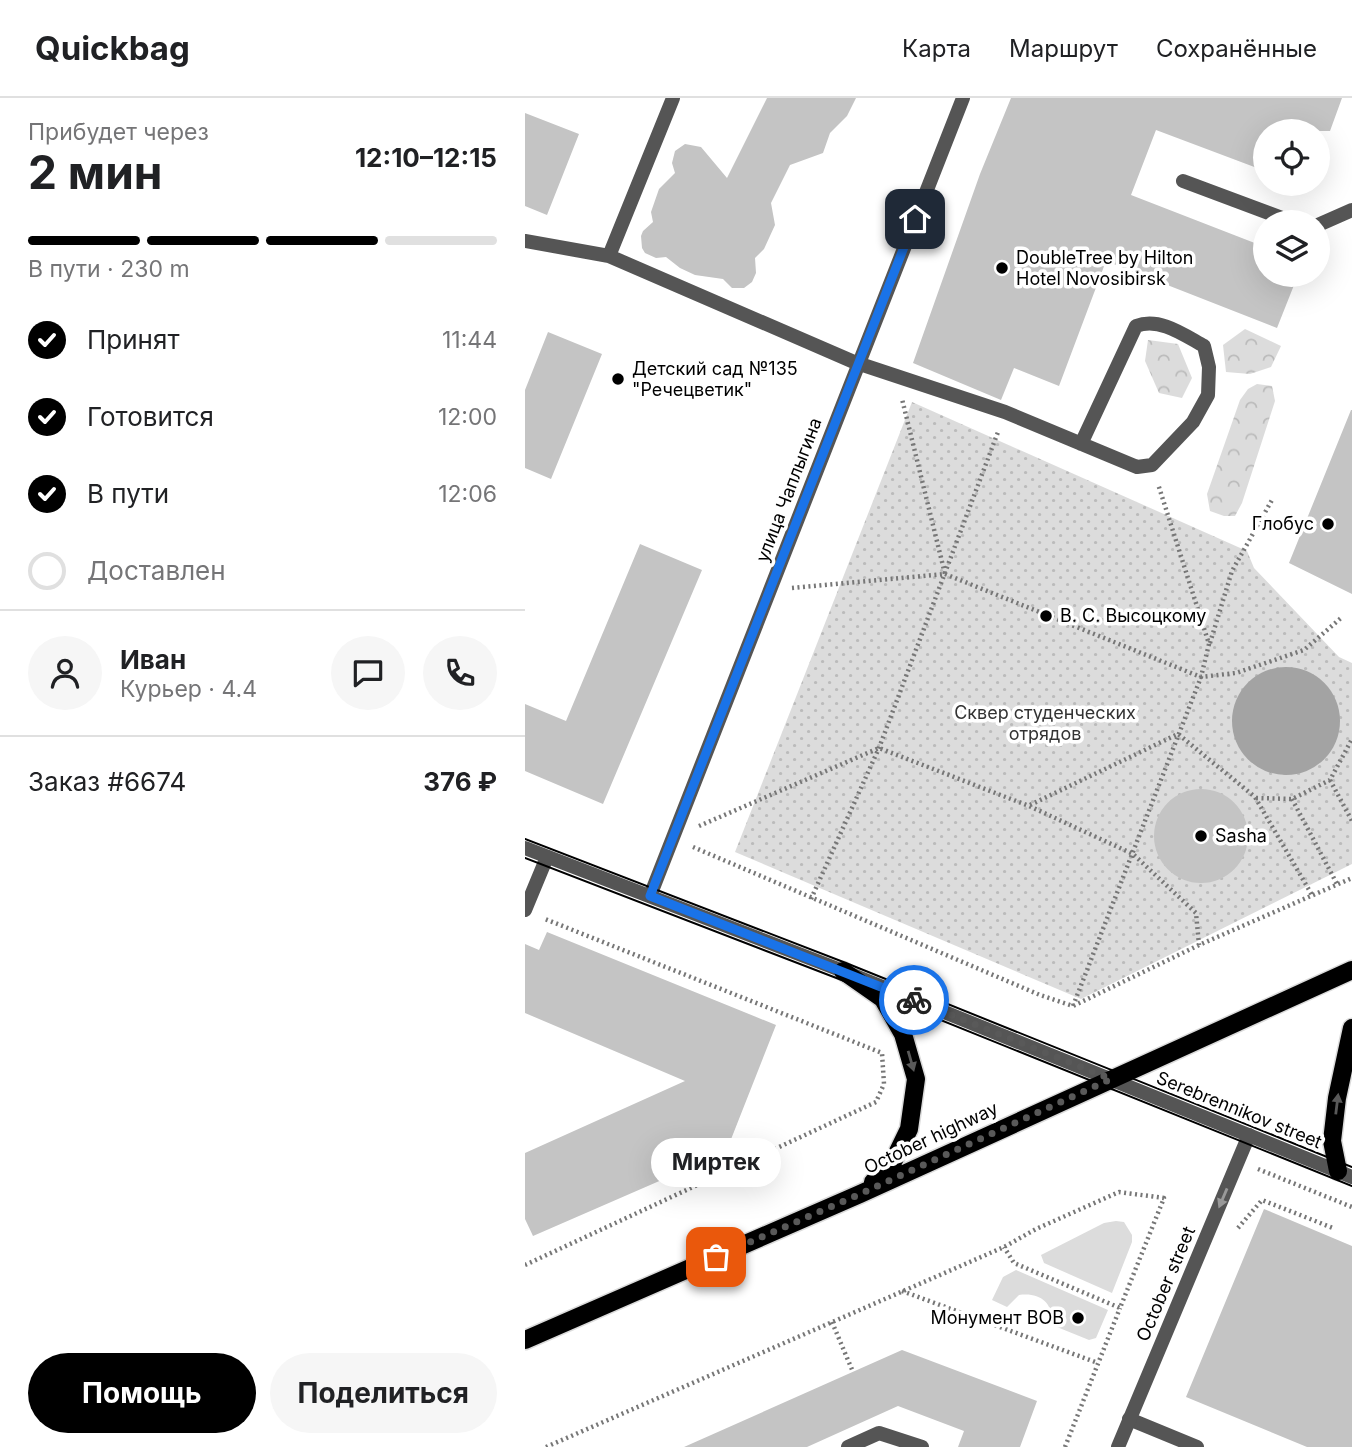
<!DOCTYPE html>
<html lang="ru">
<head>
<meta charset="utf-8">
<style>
  body { margin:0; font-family:Inter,sans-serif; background:#f6f6f6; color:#202124; height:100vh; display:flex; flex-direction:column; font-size:26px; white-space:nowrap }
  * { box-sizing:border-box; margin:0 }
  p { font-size:23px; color:#757577 }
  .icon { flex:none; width:38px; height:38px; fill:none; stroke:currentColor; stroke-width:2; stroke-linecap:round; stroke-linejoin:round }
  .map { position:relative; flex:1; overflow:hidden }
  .details { display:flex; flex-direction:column; background:#fff; width:525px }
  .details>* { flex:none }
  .fabs { position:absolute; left:728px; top:21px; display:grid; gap:14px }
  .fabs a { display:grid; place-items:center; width:77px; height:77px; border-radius:50%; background:#fff; box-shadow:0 7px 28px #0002; font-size:35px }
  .pin { position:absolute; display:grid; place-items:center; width:60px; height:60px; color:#fff; margin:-30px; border-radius:14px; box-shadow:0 4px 10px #0006 }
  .courier { position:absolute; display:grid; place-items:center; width:70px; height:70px; margin:-35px; border:5px solid #1a73e8; border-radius:50%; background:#fff; color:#222; box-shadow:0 2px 9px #0007 }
  .bubble { position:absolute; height:49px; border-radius:24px; background:#fff; box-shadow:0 7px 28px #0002; font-size:23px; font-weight:700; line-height:49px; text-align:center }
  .headline em { font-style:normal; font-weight:700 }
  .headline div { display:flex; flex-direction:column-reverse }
  .headline { display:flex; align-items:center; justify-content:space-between; height:119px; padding:0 28px }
  h1 { font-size:46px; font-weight:700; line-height:52px }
  .bar { display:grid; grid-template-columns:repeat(4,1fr); gap:10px 7px; align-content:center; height:84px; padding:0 28px }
  .bar i { height:9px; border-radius:5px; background:#e0e0e0 }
  .bar .selected { background:#000 }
  .bar p { grid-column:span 4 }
  .line { display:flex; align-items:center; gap:18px; padding:0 28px; border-top:2px solid #e0e0e0 }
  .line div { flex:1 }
  .round { display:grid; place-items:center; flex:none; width:74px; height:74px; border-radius:37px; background:#f6f6f6 }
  ol { padding:0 28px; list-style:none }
  li { display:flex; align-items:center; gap:21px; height:77px }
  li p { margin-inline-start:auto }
  li .icon { padding:7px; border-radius:50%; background:#000; color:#fff; stroke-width:4 }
  li:last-child { color:#757577 }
  li i { width:38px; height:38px; border:4px solid #e0e0e0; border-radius:50% }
  .primary-button { display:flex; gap:14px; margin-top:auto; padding:14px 28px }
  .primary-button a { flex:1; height:80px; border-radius:42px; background:#000; color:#fff; font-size:28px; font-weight:700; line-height:80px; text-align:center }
  .primary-button a+a { background:#f6f6f6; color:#202124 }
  header { display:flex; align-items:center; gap:42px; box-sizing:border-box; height:98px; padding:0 35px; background:#fff; border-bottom:2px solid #e0e0e0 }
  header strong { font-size:33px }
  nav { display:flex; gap:38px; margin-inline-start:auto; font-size:24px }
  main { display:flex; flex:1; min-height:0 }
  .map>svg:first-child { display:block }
  .grass { fill:#dcdcdc }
  .forest { fill:url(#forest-crowns) }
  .park { fill:url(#park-dots) }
  .water { fill:#a3a3a3 }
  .building { fill:#c4c4c4 }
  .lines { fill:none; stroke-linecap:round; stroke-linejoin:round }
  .primary-casing { stroke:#dbdbdb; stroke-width:21 }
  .path { stroke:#777; stroke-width:4.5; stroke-dasharray:2 3.5; stroke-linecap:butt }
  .service { stroke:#555; stroke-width:14 }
  .minor { stroke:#555; stroke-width:14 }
  .tertiary { stroke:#555; stroke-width:14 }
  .primary { stroke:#000; stroke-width:18 }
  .tram { stroke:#000; stroke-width:2 }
  .oneway { fill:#595959 }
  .oneway2 { fill:#999 }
  .done { stroke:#595959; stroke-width:7; stroke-dasharray:0 12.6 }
  .route { stroke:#1a73e8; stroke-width:9 }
  .poi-dot { fill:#000; stroke:#fff; stroke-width:2.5 }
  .labels { text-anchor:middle; stroke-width:7; stroke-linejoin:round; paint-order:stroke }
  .poi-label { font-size:18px; fill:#000; stroke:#fff; text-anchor:start }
  .street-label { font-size:18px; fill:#000; stroke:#fff }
  .park-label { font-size:18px; fill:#333; stroke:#fff }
</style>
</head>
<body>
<header>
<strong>Quickbag</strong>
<nav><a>Карта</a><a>Маршрут</a><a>Сохранённые</a></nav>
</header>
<main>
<section class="details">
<div class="headline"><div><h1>2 мин</h1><p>Прибудет через</p></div><em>12:10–12:15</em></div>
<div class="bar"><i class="selected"></i><i class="selected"></i><i class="selected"></i><i></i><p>В пути · 230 m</p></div>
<ol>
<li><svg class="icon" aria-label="check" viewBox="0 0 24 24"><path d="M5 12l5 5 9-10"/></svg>Принят<p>11:44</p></li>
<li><svg class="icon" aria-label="check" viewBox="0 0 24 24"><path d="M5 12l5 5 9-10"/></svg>Готовится<p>12:00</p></li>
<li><svg class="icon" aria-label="check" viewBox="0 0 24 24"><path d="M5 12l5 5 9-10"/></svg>В пути<p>12:06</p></li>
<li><i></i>Доставлен</li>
</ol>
<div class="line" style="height:126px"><a class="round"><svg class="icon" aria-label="person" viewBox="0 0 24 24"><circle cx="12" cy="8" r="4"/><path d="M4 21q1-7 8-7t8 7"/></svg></a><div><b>Иван</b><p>Курьер · 4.4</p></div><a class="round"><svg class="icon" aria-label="chat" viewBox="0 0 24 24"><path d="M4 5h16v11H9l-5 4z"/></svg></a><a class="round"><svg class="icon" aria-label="phone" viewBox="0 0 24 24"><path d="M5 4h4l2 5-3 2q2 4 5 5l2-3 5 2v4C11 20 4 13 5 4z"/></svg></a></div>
<div class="line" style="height:91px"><div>Заказ #6674</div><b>376 ₽</b></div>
<div class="primary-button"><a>Помощь</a><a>Поделиться</a></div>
</section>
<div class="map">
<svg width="827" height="1349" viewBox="0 0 827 1349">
  <defs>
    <pattern id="forest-crowns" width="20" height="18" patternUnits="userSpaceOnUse" patternTransform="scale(1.75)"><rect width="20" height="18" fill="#dcdcdc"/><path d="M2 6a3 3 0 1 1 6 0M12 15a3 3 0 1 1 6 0" fill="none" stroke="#bbb"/></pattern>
    <pattern id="park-dots" width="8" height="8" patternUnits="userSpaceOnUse" patternTransform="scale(1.75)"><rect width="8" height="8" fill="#dcdcdc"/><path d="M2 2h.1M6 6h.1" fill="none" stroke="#bbb" stroke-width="1.8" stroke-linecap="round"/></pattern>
  </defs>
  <rect width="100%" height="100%" fill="#fff"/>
  <!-- grass -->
  <path class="grass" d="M591 1123 599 1124 607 1137V1144L587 1195 519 1165 516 1157 579 1125Z
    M491 1172 583 1212 571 1240 564 1242 527 1227C529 1205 515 1194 494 1197L482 1209 467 1202 478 1179Z"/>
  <!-- forest -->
  <path class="forest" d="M720 231 756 248 746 269 725 276 701 274 698 247Z
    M623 242 653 246 667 280 657 300 634 295 620 263Z
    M732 286 747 288 750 303 717 405 710 418H699L685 413 682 396 715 302 723 291Z"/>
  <!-- park -->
  <path class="park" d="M387 304 722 453 729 470 814 559 827 565V766L556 901 210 754Z"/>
  <!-- water -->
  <path class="water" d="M707 623a54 54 0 1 1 108 0a54 54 0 1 1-108 0Z"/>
  <!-- building -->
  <path class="building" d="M242 0H331L322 18 305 35 298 55 265 67 246 105 250 127 239 151 230 160 231 175 227 184 219 190H207L198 181 170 177 155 170 141 159 131 160 120 155 117 150 116 138 118 133 128 124 126 114 134 91 150 75 147 65 150 53 160 46 176 49 202 80Z
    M486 0H817L805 33H740V73L631 32 606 97 740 149V177H773L752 230 581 163 534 288 489 270 476 302 388 265 455 76Z
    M0 15 54 36 22 117 0 108Z
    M23 234 77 256 26 381 0 370V292Z
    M826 312H827V496L764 465Z
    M115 446 177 472 78 706 0 673V606L41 623Z
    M629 738a47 47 0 1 1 94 0a47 47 0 1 1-94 0Z
    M22 834 251 927 201 1054 8 1138 0 1121V1055L160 983 0 915V846L14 852Z
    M739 1111 827 1148V1349H782L661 1299Z
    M377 1252 512 1303 495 1349H433L439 1333 373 1308 282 1349H159Z"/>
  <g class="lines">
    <!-- primary casing -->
    <g class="primary-casing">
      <path id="primary" d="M318 873 358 901 378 936 391 981 384 1031 366 1068 348 1084
        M813 1073 807 1043 812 1000 827 930
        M0 1242 335 1096 827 872"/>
    </g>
    <!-- path -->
    <path class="path" d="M420 476 676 579 711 575 779 552 816 520
      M267 490 420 476 377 301
      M685 545 707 473 747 402
      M805 682 827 723
      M731 700 767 701 805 682 827 641
      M767 701 812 786
      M505 707 653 636 730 699 787 797
      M174 728 354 650 504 708 608 756 671 815 674 847
      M168 749 515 897 548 908 674 847 827 780
      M286 801 354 650 473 334
      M548 908 676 579 684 546 633 386
      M733 1071 827 1109
      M713 1130 737 1102 808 1130
      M0 1167 351 1004 359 986 357 955 20 821
      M377 1193 573 1265
      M307 1224 328 1274
      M21 1349 479 1149 511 1131 594 1094 639 1100 595 1210 489 1165 479 1149
      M540 1349 595 1210"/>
    <!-- service -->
    <path class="service" d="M148 0 84 158 329 264 480 314 612 369 627 367 668 324 683 297 684 269 679 248C659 237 635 219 611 228L556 346
      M658 83 768 124
      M793 127 827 112
      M0 143 84 158
      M0 812 22 759
      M604 1321 672 1349
      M323 1349 354 1335 397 1349"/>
    <!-- minor -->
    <path class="minor" d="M125 798 438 0
      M593 1349 724 1037"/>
    <!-- tertiary -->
    <path class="tertiary" d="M0 750 318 873 827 1079"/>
    <!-- primary -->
    <use href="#primary" class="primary"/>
    <!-- tram -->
    <path class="tram" d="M0 741 321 865 827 1069
      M0 760 314 881 827 1088"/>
  </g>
  <!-- one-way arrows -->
  <defs><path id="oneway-solid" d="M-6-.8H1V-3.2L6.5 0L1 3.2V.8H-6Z" transform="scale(1.75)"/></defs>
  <g class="oneway">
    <use href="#oneway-solid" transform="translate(386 963) rotate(74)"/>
    <use href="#oneway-solid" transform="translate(812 1006) rotate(-83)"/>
  </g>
  <use class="oneway2" href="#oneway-solid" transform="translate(698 1100) rotate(113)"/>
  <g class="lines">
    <!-- done -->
    <path class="done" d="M191 1159 335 1096 586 981 389 902"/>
    <!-- route -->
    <path class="route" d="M389 902 125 798 390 121"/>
  </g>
  <!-- markers -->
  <g class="poi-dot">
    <circle cx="477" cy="170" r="7"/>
    <circle cx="93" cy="281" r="7"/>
    <circle cx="803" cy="426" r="7"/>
    <circle cx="521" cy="518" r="7"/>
    <circle cx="676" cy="738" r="7"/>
    <circle cx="553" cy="1220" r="7"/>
  </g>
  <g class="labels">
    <!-- poi labels -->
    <g class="poi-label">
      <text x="491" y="166">DoubleTree by Hilton<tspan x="491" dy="21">Hotel Novosibirsk</tspan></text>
      <text x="107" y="277">Детский сад №135<tspan x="107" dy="21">"Речецветик"</tspan></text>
      <text x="789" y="432" text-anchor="end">Глобус</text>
      <text x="535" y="524">В. С. Высоцкому</text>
      <text x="690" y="744">Sasha</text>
      <text x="539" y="1226" text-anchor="end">Монумент ВОВ</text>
    </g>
    <!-- street labels -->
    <g class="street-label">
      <text transform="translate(264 392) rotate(-69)" y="6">улица Чаплыгина</text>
      <text transform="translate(714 1012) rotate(22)" y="6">Serebrennikov street</text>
      <text transform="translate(406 1040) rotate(-25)" y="6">October highway</text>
      <text transform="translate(641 1186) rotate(-67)" y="6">October street</text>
    </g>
    <!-- park labels -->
    <g class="park-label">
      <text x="520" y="621">Сквер студенческих<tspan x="520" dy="21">отрядов</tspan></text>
    </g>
  </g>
</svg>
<div class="fabs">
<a><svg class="icon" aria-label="locate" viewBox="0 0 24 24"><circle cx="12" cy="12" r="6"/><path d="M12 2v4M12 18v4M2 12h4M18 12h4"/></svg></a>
<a><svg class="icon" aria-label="layers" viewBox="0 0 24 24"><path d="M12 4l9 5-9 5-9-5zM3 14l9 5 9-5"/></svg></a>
</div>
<div class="pin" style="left:191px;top:1159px;background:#ea580c"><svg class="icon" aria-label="bag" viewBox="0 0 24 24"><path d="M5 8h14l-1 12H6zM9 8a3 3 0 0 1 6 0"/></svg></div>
<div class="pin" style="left:390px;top:121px;background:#1f2937"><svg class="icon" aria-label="home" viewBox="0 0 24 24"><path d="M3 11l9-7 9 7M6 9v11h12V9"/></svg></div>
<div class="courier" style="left:389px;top:902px"><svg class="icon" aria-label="bike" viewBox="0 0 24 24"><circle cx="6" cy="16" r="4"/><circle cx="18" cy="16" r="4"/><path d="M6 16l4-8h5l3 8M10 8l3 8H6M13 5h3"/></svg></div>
<div class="bubble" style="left:126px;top:1040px;width:130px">Миртек</div>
</div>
</main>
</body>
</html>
